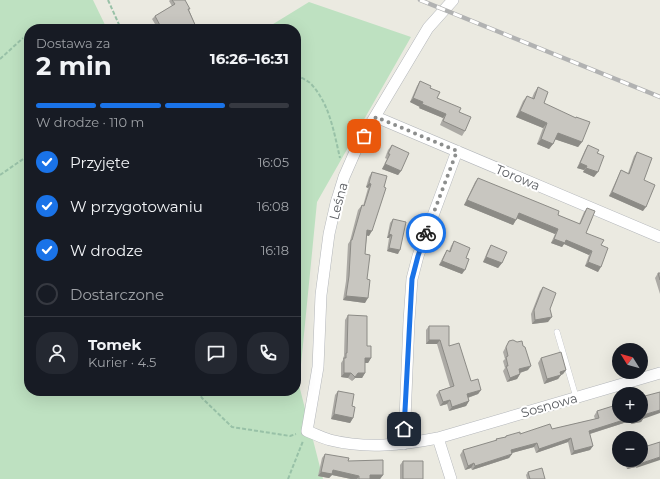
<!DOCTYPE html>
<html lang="pl">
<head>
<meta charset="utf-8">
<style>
  body { margin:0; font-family:Montserrat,sans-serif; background:#242831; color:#f1f3f6; height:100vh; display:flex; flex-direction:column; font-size:15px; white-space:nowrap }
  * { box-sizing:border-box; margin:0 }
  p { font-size:13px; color:#9ea1a6 }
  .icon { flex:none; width:22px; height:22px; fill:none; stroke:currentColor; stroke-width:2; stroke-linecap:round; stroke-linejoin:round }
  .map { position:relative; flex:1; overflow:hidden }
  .side { position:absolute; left:24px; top:24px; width:277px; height:372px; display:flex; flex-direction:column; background:#171b24; border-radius:16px; box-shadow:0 4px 16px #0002 }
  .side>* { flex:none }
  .needle { width:26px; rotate:307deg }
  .tools { position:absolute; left:612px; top:343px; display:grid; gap:8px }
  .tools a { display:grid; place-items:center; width:36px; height:36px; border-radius:50%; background:#171b24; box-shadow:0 4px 16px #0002; font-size:20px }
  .pin { position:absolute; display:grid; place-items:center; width:34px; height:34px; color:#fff; margin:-17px; border-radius:8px; box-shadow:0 2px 6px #0006 }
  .courier { position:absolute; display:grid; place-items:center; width:40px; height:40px; margin:-20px; border:3px solid #1a73e8; border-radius:50%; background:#fff; color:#222; box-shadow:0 1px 5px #0007 }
  .headline em { font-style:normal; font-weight:700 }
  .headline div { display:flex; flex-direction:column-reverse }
  .headline { display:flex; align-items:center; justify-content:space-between; height:68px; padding:0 12px }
  h1 { font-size:26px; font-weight:700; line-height:30px }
  .bar { display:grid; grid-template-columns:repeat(4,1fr); gap:6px 4px; align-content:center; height:48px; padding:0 12px }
  .bar i { height:5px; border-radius:3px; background:#363941 }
  .bar .active { background:#1a73e8 }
  .bar p { grid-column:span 4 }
  .line { display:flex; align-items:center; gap:10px; padding:0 12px; border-top:1px solid #363941 }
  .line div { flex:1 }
  .round { display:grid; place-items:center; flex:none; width:42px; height:42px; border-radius:16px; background:#242831 }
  ol { padding:0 12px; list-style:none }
  li { display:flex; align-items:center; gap:12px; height:44px }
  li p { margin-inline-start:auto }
  li .icon { padding:4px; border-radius:50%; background:#1a73e8; color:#fff; stroke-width:4 }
  li:last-child { color:#9ea1a6 }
  li i { width:22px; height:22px; border:2px solid #363941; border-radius:50% }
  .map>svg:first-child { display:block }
  .green { fill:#bee1c1 }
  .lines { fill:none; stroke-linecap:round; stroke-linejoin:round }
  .service-casing { stroke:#b3b6ba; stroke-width:6 }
  .minor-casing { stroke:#b3b6ba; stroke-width:12 }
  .path { stroke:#98c1a7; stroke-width:2; stroke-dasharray:4 2; stroke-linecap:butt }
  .service { stroke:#fff; stroke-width:5.5 }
  .minor { stroke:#fff; stroke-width:11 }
  .rail-casing { stroke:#b1b2b2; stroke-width:4.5 }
  .rail { stroke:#fff; stroke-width:3; stroke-dasharray:9; stroke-linecap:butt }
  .wall { fill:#acaaa5 }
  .shaded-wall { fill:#8c8b86 }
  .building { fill:#c8c6c0; stroke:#8c8b86 }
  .done { stroke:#8c8e8d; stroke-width:4; stroke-dasharray:0 7.2 }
  .route { stroke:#1a73e8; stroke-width:5 }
  .labels { text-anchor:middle; stroke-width:4; stroke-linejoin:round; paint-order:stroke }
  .street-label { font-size:13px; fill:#595c60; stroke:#fff }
</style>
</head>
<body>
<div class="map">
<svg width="660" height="479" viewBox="0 0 660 479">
  <rect width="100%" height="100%" fill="#ebeae1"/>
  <!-- green -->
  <path class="green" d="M0 0H93L107 29H29V391H296V29H265L309 2 411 37 317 202 299 385 323 479H0Z"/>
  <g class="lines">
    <!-- service casing -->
    <g class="service-casing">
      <path id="service" d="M557 332 576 397"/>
    </g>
    <!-- minor casing -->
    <g class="minor-casing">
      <path id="minor" d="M453 0 428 28 358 145 344 177 336 203 329 234 321 295 318 367 307 431C315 434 322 438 330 440 366 449 402 445 438 438L660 373
        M376 117 660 237
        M438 438 451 479
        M404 444 409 321 412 279 418 256 457 151"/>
    </g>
    <!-- path -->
    <path class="path" d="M108 0 121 29
      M0 59 23 38
      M296 75C301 78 308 80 312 85 330 105 334 133 340 158
      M0 175 29 155
      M198 391 202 398 232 427 290 436 296 434
      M288 479 303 441"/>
    <!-- service -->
    <use href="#service" class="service"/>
    <!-- minor -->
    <use href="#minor" class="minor"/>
    <!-- rail casing -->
    <g class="rail-casing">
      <path id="rail" d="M420 0 660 97"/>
    </g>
    <!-- rail -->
    <use href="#rail" class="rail"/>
  </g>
  <!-- wall -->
  <path class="wall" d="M170 0H185L189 10 197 29H158L152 19 155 16 172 6 169 1Z
    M420 81 430 88 437 98 459 112 465 131 462 136 440 125 443 118 419 108 420 107 410 102 417 86Z
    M538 87 544 103 582 142 578 147 555 139 553 144 549 149 537 144 543 128 516 117 523 101 527 96 532 98 534 93Z
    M392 145 401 171 398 175 382 169 387 159 385 158 388 150Z
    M588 145 597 153 594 177 583 172 584 170 577 168 585 150Z
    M637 152 644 180 643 211 609 196 619 174 621 170 628 173 634 156Z
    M372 172 369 236 367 235 365 254 367 279 365 303 343 300 346 281 348 244 350 241 358 210 362 205 363 206 368 188 366 187 369 177Z
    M478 178 558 215 579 224 584 212 587 208 586 233 601 245 598 272 585 266 589 255 564 244 562 247 551 243 555 234 517 218 513 225 464 205 475 182Z
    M393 219 398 254 387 251 389 238H387L390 223Z
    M454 241 466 258 462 274 439 265 444 255 447 250 449 251 451 246Z
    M491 245 502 263 498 268 483 262 488 250Z
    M658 273H660V294L655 278Z
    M543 287 550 309 548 322 532 324 531 314 540 291Z
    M348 315 367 346 371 358 368 363H365V373L362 378H355L352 381 348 378 341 377V363L343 360V358L344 356 345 320Z
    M429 326 449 346 471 381 481 390 478 394 468 398 469 401 466 406 449 411 447 404 440 406 436 395 439 391 450 387 437 344H426V330Z
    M509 341 528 370 520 373V374L517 379 507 382 503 371 505 368 503 361 505 359 503 352Z
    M541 358 566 370 563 374 561 375 558 379 544 384 538 363Z
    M338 391 352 406 353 418 350 423 331 419 335 395Z
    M614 408 643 419 641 422 631 424 630 421 590 434 593 446 590 450 571 455 568 442 536 453 534 447 512 453V454L509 458 472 470 471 468 465 470 460 455 463 450 495 441 496 439 505 437 506 436 552 429 595 419 594 416 597 411Z
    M660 442 636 468V467L627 469 624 460H641Z
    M325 454 348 461 383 475 380 479H351L332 475 329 478 318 476 322 458Z
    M403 461 423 479H400V465Z
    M528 472 545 479H527L526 475Z"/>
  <!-- shaded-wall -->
  <path class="shaded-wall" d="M413 98 423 102 420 107 410 102Z
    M422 104 446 114 443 118 419 108Z
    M520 111 547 123 543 128 516 117Z
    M558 133 582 142 578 147 554 139Z
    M541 139 553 144 549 149 537 144Z
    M580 163 587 166 584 170 577 168Z
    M385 164 401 171 398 175 382 169Z
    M586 168 598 172 594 177 583 172Z
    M369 183 371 184 368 188 366 187Z
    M612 192 646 207 643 211 609 196Z
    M467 200 516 220 513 225 464 205Z
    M519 213 558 229 555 234 516 218Z
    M367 230 372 231 369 236 364 235Z
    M389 234 392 235 389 238H387Z
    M554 239 566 240 592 251 589 255 564 244 562 247 551 243Z
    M389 248 400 250 398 254 387 251Z
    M486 257 502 263 498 268 483 262Z
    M442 261 465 270 462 274 439 265Z
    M588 262 601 267 598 272 585 266Z
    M346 296 368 298 365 303 343 300Z
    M552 317 548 322 532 324 535 320Z
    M429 340H440L437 344H426Z
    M365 358H371L368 363H362Z
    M531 366 528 370 516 374 519 369Z
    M566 370 563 374 561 375 558 379 544 384 547 379 560 372Z
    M344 373H351L348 378 341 377Z
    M358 373H365L362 378H355L352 381Z
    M520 374 517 379 507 382 510 378Z
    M481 390 478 394 464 399 467 394Z
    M450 400 447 404 440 406 443 402Z
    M469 401 466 406 449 411 452 407Z
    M660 410V413L643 419 641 422 631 424 634 420 643 415Z
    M334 414 353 418 350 423 331 419Z
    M633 417 630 421 586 435 589 431Z
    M571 438 568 442 536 453 539 449Z
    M537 443 534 447 508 454 511 450Z
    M593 446 590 450 571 455 574 451Z
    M512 454 509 458 472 470 475 466Z
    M660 457V460L636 468 639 464Z
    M639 462 636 467 627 469 630 465Z
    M474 463 471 468 465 470 468 466Z
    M333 470 359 476 357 479H351L332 475 329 478 318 476 321 472Z
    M370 475H383L380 479H368Z"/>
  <!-- building -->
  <path class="building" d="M172 0H185L190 9H188L197 29H163V28L162 29 155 16 175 4Z
    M420 81 431 86 430 88 440 92 437 98 461 108 459 112 471 117 465 131 443 121 446 114 422 104 423 102 413 98Z
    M538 87 548 92 544 103 576 118V117L590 122 582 142 558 133 553 144 541 139 547 123 520 111 527 96 534 99Z
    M392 145 409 153 401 171 385 164 390 154H388Z
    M588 145 599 150 597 153 604 156 598 172 586 168 587 166 580 163Z
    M637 152 652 158 644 180 655 185 646 207 612 192 621 170 629 174Z
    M372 172 387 176 384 187 386 188 372 231 367 230 365 254 370 255 367 279 370 280 368 298 346 296 349 276 351 240H352L362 205 364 206 371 184 369 183Z
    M478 178 559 211 558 215 580 224 587 208 595 211 586 233 604 240 601 245 608 248 601 267 588 262 592 251 566 240 565 243 554 239 558 229 519 213 516 220 467 200Z
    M393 219 406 222 400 250 389 248 392 235 389 234Z
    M454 241 470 248 466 258 469 259 465 270 442 261 447 250 450 252Z
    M491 245 507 252 502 263 486 257Z
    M658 273H660V280Z
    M543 287 556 293 550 309 552 317 535 320 534 310Z
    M348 315 367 316V346H371V358H365V373H358L355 377 351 373H344V358H346V353H347Z
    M429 326H449V346L459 343 471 381 478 379 481 390 467 394 469 401 452 407 450 400 443 402 439 391 454 386 440 340H429Z
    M513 340 517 342 522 341 523 346 525 347 531 366 519 369 520 374 510 378 506 366H508L506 357 508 356 506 347 509 341Z
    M561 352 566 370 560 372 561 375 547 379 541 358Z
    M338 391 354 394 352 406 355 407 353 418 334 414Z
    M660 392V410L643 415 644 417 634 420 633 417 589 431 593 446 574 451 571 438 539 449 537 443 511 450 512 454 475 466 474 463 468 466 463 450 497 440 496 439 506 437V436L520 432V434L550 424 552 429 599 418 597 411 613 406 614 408 619 407V416H641V397Z
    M660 442V457L639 464V462L630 465 628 460H641V448Z
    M325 454 349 458 348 461 383 460V475H370V479H359V476L333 470 332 474 321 472Z
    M403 461H423V479H403Z
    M542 468 545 479H530L528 472Z"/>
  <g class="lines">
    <!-- done -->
    <path class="done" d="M364 136 376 117 457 151 426 233"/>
    <!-- route -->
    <path class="route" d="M404 429 412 279 418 256 426 233"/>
  </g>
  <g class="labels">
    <!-- street labels -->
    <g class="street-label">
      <text transform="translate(518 177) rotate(23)" y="5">Torowa</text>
      <text transform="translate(338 201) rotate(-75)" y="5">Leśna</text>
      <text transform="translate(549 405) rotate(-16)" y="5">Sosnowa</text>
    </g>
  </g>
</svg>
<div class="tools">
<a><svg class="needle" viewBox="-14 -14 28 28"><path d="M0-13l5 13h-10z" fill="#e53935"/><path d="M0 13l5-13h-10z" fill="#9ea1a6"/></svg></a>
<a>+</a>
<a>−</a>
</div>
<div class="pin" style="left:364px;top:136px;background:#ea580c"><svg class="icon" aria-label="bag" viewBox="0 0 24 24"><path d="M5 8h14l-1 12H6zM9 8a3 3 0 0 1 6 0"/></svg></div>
<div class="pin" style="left:404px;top:429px;background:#1f2937"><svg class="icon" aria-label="home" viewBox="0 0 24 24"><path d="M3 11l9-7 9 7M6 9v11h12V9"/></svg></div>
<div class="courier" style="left:426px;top:233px"><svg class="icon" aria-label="bike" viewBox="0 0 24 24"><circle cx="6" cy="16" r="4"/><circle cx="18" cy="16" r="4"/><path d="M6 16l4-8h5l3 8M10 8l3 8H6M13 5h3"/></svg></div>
<section class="side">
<div class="headline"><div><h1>2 min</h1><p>Dostawa za</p></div><em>16:26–16:31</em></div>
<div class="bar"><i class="active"></i><i class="active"></i><i class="active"></i><i></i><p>W drodze · 110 m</p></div>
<ol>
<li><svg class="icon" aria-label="check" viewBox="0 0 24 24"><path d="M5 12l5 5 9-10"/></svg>Przyjęte<p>16:05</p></li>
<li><svg class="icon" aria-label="check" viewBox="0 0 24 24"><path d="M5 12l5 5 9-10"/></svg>W przygotowaniu<p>16:08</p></li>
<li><svg class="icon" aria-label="check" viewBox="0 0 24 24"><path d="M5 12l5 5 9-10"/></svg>W drodze<p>16:18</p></li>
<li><i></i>Dostarczone</li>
</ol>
<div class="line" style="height:72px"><a class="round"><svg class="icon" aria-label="person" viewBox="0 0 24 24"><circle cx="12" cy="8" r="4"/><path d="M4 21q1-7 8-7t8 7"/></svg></a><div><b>Tomek</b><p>Kurier · 4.5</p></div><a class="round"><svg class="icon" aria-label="chat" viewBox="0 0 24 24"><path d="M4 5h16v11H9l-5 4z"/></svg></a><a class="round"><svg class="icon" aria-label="phone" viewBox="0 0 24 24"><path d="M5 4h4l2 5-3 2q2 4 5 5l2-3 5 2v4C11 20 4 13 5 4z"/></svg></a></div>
</section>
</div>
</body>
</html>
